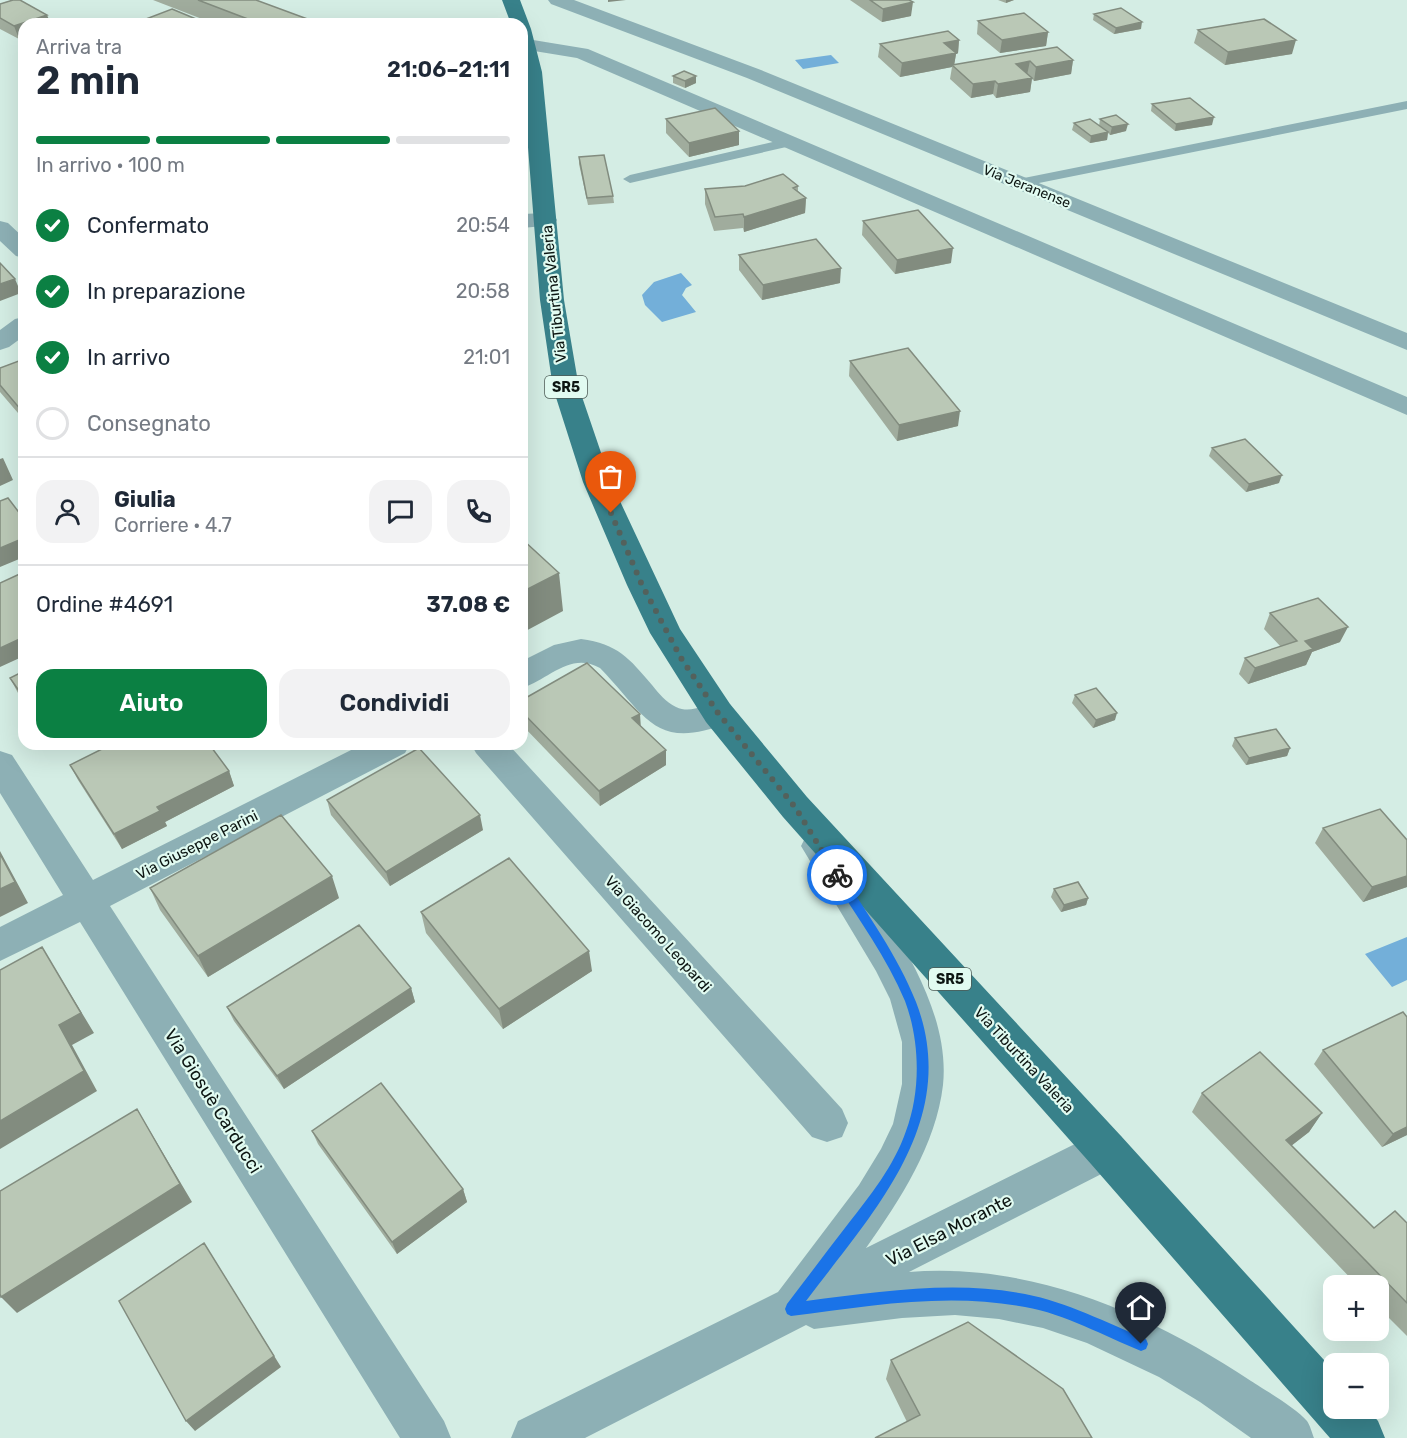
<!DOCTYPE html>
<html lang="it">
<head>
<meta charset="utf-8">
<style>
  body { margin:0; font-family:Rubik,sans-serif; background:#f2f2f3; color:#1f2937; height:100vh; display:flex; flex-direction:column; font-size:22px; white-space:nowrap }
  * { box-sizing:border-box; margin:0 }
  p { font-size:20px; color:#747a83 }
  .icon { flex:none; width:33px; height:33px; fill:none; stroke:currentColor; stroke-width:2; stroke-linecap:round; stroke-linejoin:round }
  .map { position:relative; flex:1; overflow:hidden }
  .side { position:absolute; left:18px; top:18px; width:510px; height:732px; display:flex; flex-direction:column; background:#fff; border-radius:18px; box-shadow:0 6px 24px #0002 }
  .side>* { flex:none }
  .tools { position:absolute; left:1323px; top:1275px; display:grid; gap:12px }
  .tools a { display:grid; place-items:center; width:66px; height:66px; border-radius:12px; background:#fff; box-shadow:0 6px 24px #0002; font-size:30px }
  .pin { position:absolute; display:grid; place-items:center; width:51px; height:51px; color:#fff; margin:-62px -26px; border-radius:50% 50% 50% 0; rotate:-45deg; box-shadow:0 0 6px #0007 }
  .pin .icon { rotate:45deg }
  .courier { position:absolute; display:grid; place-items:center; width:60px; height:60px; margin:-30px; border:4px solid #1a73e8; border-radius:50%; background:#fff; color:#222; box-shadow:0 2px 8px #0007 }
  .head em { font-style:normal; font-weight:600 }
  .head div { display:flex; flex-direction:column-reverse }
  .head { display:flex; align-items:center; justify-content:space-between; height:102px; padding:0 18px }
  h1 { font-size:39px; font-weight:600; line-height:45px }
  .bar { display:grid; grid-template-columns:repeat(4,1fr); gap:9px 6px; align-content:center; height:72px; padding:0 18px }
  .bar i { height:8px; border-radius:4px; background:#e0e1e3 }
  .bar .selected { background:#0b8043 }
  .bar p { grid-column:span 4 }
  .line { display:flex; align-items:center; gap:15px; padding:0 18px; border-top:2px solid #e0e1e3 }
  .line div { flex:1 }
  .round { display:grid; place-items:center; flex:none; width:63px; height:63px; border-radius:18px; background:#f2f2f3 }
  ol { padding:0 18px; list-style:none }
  li { display:flex; align-items:center; gap:18px; height:66px }
  li p { margin-inline-start:auto }
  li .icon { padding:6px; border-radius:50%; background:#0b8043; color:#fff; stroke-width:4 }
  li:last-child { color:#747a83 }
  li i { width:33px; height:33px; border:3px solid #e0e1e3; border-radius:50% }
  .cta { display:flex; gap:12px; margin-top:auto; padding:12px 18px }
  .cta a { flex:1; height:69px; border-radius:18px; background:#0b8043; color:#fff; font-size:24px; font-weight:600; line-height:69px; text-align:center }
  .cta a+a { background:#f2f2f3; color:#1f2937 }
  .map>svg:first-child { display:block }
  .water { fill:#73afd9 }
  .lines { fill:none; stroke-linecap:round; stroke-linejoin:round }
  .service { fill:#8db0b5; fill-rule:evenodd }
  .minor { fill:#8db0b5; fill-rule:evenodd }
  .tertiary { fill:#8db0b5; fill-rule:evenodd }
  .primary { fill:#38818a; fill-rule:evenodd }
  .wall { fill:#a0ac9d }
  .shaded-wall { fill:#828c7f }
  .building { fill:#bac8b6; stroke:#828c7f; stroke-width:1.5 }
  .route { fill:#1a73e8 }
  .done { stroke:#53615c; stroke-width:6; stroke-dasharray:0 10.8 }
  .labels { text-anchor:middle; stroke-width:4.5; stroke-linejoin:round; paint-order:stroke }
  .far-street-label { font-size:14px; fill:#0d1613; stroke:#e1fbf1 }
  .shield { fill:#e1fbf1; stroke:#4d5b56; stroke-width:1.5 }
  .shield-label { font-size:14px; font-weight:bold; fill:#0d1613 }
  .street-label { font-size:15px; fill:#0d1613; stroke:#e1fbf1 }
  .near-street-label { font-size:18px; fill:#0d1613; stroke:#e1fbf1 }
</style>
</head>
<body>
<div class="map">
<svg width="1407" height="1438" viewBox="0 0 1407 1438">
  <rect width="100%" height="100%" fill="#d4ede4"/>
  <!-- water -->
  <path class="water" d="M831 55 839 63 803 69 795 60Z
    M681 273 692 285 686 288 682 295 696 312 662 322 645 305 642 295 654 282Z
    M1407 937V980L1392 987 1365 954Z"/>
  <g class="lines">
    <!-- service -->
    <path class="service" d="M1407 101V109L1019 187 1012 183 1019 179Z
      M790 138 797 142 795 145 630 183 623 179 630 175Z"/>
    <!-- minor -->
    <path class="minor" d="M548 0H574L761 70 1407 333V350L747 78 551 4Z
      M527 39 588 49 1407 397V415L577 58 522 49V41Z
      M546 213 554 215 557 220 554 225 522 228V214Z
      M0 221 8 223 24 238V258L16 256 0 241Z
      M24 317V336L9 347 0 350V330L15 319Z
      M581 639C618 644 629 658 652 685 659 694 666 702 676 707 695 716 708 698 730 704L734 713 730 722C654 753 646 715 600 668 571 651 549 679 522 688V661L554 645Z
      M363 744H410L405 753 110 906 444 1421 451 1438H400L80 922 0 961V927L63 895 0 793V751L12 755 93 880Z
      M471 744H508L842 1109 848 1123 842 1137 827 1142 812 1137 476 753Z"/>
    <!-- tertiary -->
    <path class="tertiary" d="M819 832 832 836C876 905 952 998 943 1085 936 1145 900 1200 866 1248L1091 1136 1106 1130 1121 1136 1127 1150 1121 1164 909 1272C1031 1262 1151 1314 1251 1381 1265 1390 1297 1409 1307 1421 1310 1425 1312 1433 1314 1438H1251L1200 1402 1159 1377 1087 1343 1043 1328 999 1319 955 1315 902 1318 814 1329 806 1325 585 1438H511L518 1421 778 1292 859 1185 881 1149 893 1124 902 1084V1042L890 999 876 971 801 846 806 836Z"/>
    <!-- primary -->
    <path class="primary" d="M502 0H520L531 29 542 72 564 300 579 388 611 482 680 629 730 704 807 797 1121 1136 1334 1371V1408H1367L1378 1421 1385 1438H1330L1091 1164 783 817 706 722 650 633 627 585 583 482 553 388 540 300 522 71V24H511Z"/>
  </g>
  <!-- wall -->
  <path class="wall" d="M13 0 19 39 0 29V4Z
    M153 0H256L321 24H215Z
    M850 0H909L911 16 882 22Z
    M998 0H1014L1006 3Z
    M1094 14 1141 29 1114 34 1093 20Z
    M978 21 1048 32 1046 46 1000 53 977 34Z
    M1198 30 1292 54 1225 65 1194 43Z
    M959 40 958 53 956 54 954 65 1057 47 1073 60 1071 74 1034 81 1032 79 1030 92 996 98 993 94 971 98 950 79 952 67 900 77 878 57 880 44Z
    M673 76 696 83 685 88 673 83Z
    M1152 104 1212 125 1175 131 1151 111Z
    M666 119 739 145 689 157 666 133Z
    M1100 119 1126 131 1110 135 1108 133 1107 140 1090 143 1072 130 1074 123 1099 126Z
    M579 157 613 196 614 203 588 205 579 164Z
    M798 186V191L806 198 805 213 744 232 743 228 714 231 705 204V189Z
    M863 221 951 263 895 274 862 235Z
    M739 255 840 283 762 300 739 270Z
    M24 359V420L0 392V368Z
    M850 361 958 426 897 441 849 376Z
    M1212 448 1279 483 1246 492 1209 456Z
    M1270 613 1340 642 1312 652 1306 665 1248 684 1239 674 1245 658 1281 647 1264 629Z
    M24 671V702L18 693 10 678Z
    M1075 695 1115 720 1093 728 1072 703Z
    M522 700 641 726 666 765 600 806 522 725Z
    M1235 738 1290 748 1287 756 1246 765 1232 746Z
    M185 745 229 771 234 786 165 822 167 826 122 849 78 780 70 765Z
    M327 800 483 830 390 886 331 815Z
    M1323 828 1407 840V887L1363 902 1315 843Z
    M150 888 339 898 208 977 160 910Z
    M1054 889 1088 898 1086 905 1061 912 1051 897Z
    M421 912 592 971 503 1029 426 933Z
    M411 988 415 1002 284 1089 234 1021 227 1007Z
    M1323 1050 1407 1135 1382 1147 1314 1064Z
    M1202 1093 1322 1113 1309 1132 1291 1146 1374 1228 1407 1223V1336L1378 1307V1286H1358L1192 1112Z
    M312 1131 463 1189 467 1202 397 1254 318 1144Z
    M891 1360 1092 1438 907 1422 886 1379Z"/>
  <!-- shaded-wall -->
  <path class="shaded-wall" d="M608 0H626L608 2Z
    M1006 0H1014L1006 3Z
    M913 2 911 16 882 22 883 9Z
    M47 15 51 24H24V37L19 39 14 26Z
    M1142 22 1141 29 1114 34 1116 28Z
    M1048 32 1046 46 1000 53 1002 40Z
    M959 40 958 53 956 54 954 66 952 65V67L900 77 902 63 944 43Z
    M1296 40 1292 54 1225 65 1228 52Z
    M1073 60 1071 74 1034 81 1036 67Z
    M1030 61 1027 75 1016 64Z
    M696 76V83L685 88V81Z
    M1032 78 1030 92 996 98 998 84Z
    M995 81 993 94 971 98 973 84Z
    M1214 117 1212 125 1175 131 1176 124Z
    M1128 124 1126 131 1110 135 1112 127Z
    M739 131V145L689 157V143Z
    M1108 132 1107 140 1090 143 1091 136Z
    M806 198 805 213 744 232V217Z
    M953 248 951 263 895 274 897 260Z
    M841 268 840 283 762 300 763 285Z
    M15 279 21 293 0 301V284Z
    M960 411 958 426 897 441 899 425Z
    M3 458 13 480 0 486V459Z
    M1282 475 1279 483 1246 492 1249 484Z
    M24 538V557L0 567V548Z
    M559 573 563 611 522 633V592Z
    M1348 627 1340 642 1312 652 1306 665 1248 684 1255 668 1305 641Z
    M24 637V656L0 667V648Z
    M1117 713 1115 720 1093 728 1096 720Z
    M640 714 641 729 632 718Z
    M1290 748 1287 756 1246 765 1249 758Z
    M666 750V765L600 806 599 791Z
    M229 771 234 786 165 822 167 826 122 849 114 834 157 807Z
    M480 815 483 830 390 886 386 872Z
    M0 851 28 903 0 917Z
    M332 876 339 898 208 977 198 956Z
    M1407 876V887L1363 902 1372 887Z
    M1088 898 1086 905 1061 912 1064 905Z
    M42 947 94 1033 72 1045 97 1091 0 1149V1121L59 1025Z
    M589 951 592 971 503 1029 499 1009Z
    M411 988 415 1002 284 1089 277 1076Z
    M137 1109 192 1202 17 1313 1 1297Z
    M1322 1113 1309 1132 1274 1159 1286 1140Z
    M1407 1127V1135L1382 1147 1393 1134Z
    M463 1189 467 1202 397 1254 392 1242Z
    M204 1243 281 1367 195 1431 186 1421Z"/>
  <!-- building -->
  <path class="building" d="M13 0H20L47 15 14 26 0 18V4Z
    M198 0H256L321 24H261Z
    M870 0H909L913 2 883 9Z
    M1121 8 1142 22 1116 28 1094 14Z
    M172 9 208 24H133Z
    M1024 13 1048 32 1002 40 978 21Z
    M1264 19 1296 40 1228 52 1198 30Z
    M948 31 959 40 944 43 956 53 902 63 880 44Z
    M1057 47 1073 60 1036 67 1030 61 1016 64 1032 78 998 84 995 81 973 84 952 65Z
    M684 71 696 76 685 81 673 76Z
    M1190 98 1214 117 1176 124 1152 104Z
    M715 108 739 131 689 143 666 119Z
    M1116 115 1128 124 1112 127 1100 119Z
    M1090 119 1108 132 1091 136 1074 123Z
    M604 155 613 196 587 198 579 157Z
    M783 174 798 186 793 188 806 198 744 217 743 214 715 217 705 189 745 186Z
    M918 210 953 248 897 260 863 221Z
    M816 239 841 268 763 285 739 255Z
    M0 263 15 279 0 284Z
    M908 348 960 411 899 425 850 361Z
    M24 359V409L21 410 0 385V368Z
    M1245 439 1282 475 1249 484 1212 448Z
    M8 498 24 519V538L0 548V501Z
    M522 539 559 573 522 592Z
    M24 572V637L0 648V583Z
    M1318 598 1348 627 1305 641 1313 649 1255 668 1245 658 1297 641 1270 613Z
    M587 663 640 714 632 718 666 750 599 791 522 712V700Z
    M24 671V698L10 678Z
    M1096 688 1117 713 1096 720 1075 695Z
    M1276 729 1290 748 1249 758 1235 738Z
    M112 744H209L229 771 157 807 160 811 114 834 70 765Z
    M419 748 480 815 386 872 327 800Z
    M1380 809 1407 840V876L1372 887 1323 828Z
    M281 815 332 876 198 956 150 888Z
    M0 854 15 882 0 889Z
    M509 858 589 951 499 1009 421 912Z
    M1078 882 1088 898 1064 905 1054 889Z
    M359 925 411 988 277 1076 227 1007Z
    M42 947 81 1013 59 1025 84 1071 0 1121V970Z
    M1403 1012 1407 1017V1127L1393 1134 1323 1050Z
    M1260 1052 1322 1113 1286 1140 1374 1228 1395 1211 1407 1223V1303L1202 1093Z
    M381 1083 463 1189 392 1242 312 1131Z
    M137 1109 180 1184 1 1297 0 1294V1191Z
    M204 1243 274 1356 186 1421 119 1301Z
    M968 1322 1063 1389 1092 1438H875L920 1415 891 1360Z"/>
  <!-- route -->
  <path class="route" d="M837 871 841 872C867 914 898 956 916 1002 962 1121 872 1213 806 1301 879 1292 952 1280 1025 1294 1067 1302 1107 1323 1146 1339L1148 1344 1146 1349 1141 1351C1104 1336 1065 1314 1025 1307 947 1292 869 1306 791 1316L787 1314 785 1309 787 1304C807 1278 827 1251 848 1224 870 1196 894 1166 906 1131 921 1091 920 1041 905 1001 887 958 858 918 833 879V872Z"/>
  <g class="lines">
    <!-- done -->
    <path class="done" d="M611 513 642 585 681 658 718 713 795 807 837 875"/>
  </g>
  <g class="labels">
    <!-- far-street labels -->
    <g class="far-street-label">
      <text transform="translate(1027 186) rotate(22)" y="5">Via Jeranense</text>
    </g>
    <!-- shield labels -->
    <g class="shield">
      <rect x="545" y="376" width="42" height="22" rx="4.5"/>
      <rect x="929" y="968" width="42" height="22" rx="4.5"/>
    </g>
    <g class="shield-label">
      <text x="566" y="392">SR5</text>
      <text x="950" y="984">SR5</text>
    </g>
    <!-- street labels -->
    <g class="street-label">
      <text transform="translate(554 294) rotate(-96)" y="5">Via Tiburtina Valeria</text>
      <text transform="translate(197 845) rotate(-27)" y="5">Via Giuseppe Parini</text>
      <text transform="translate(658 934) rotate(48)" y="5">Via Giacomo Leopardi</text>
      <text transform="translate(1024 1060) rotate(47)" y="5">Via Tiburtina Valeria</text>
    </g>
    <!-- near-street labels -->
    <g class="near-street-label">
      <text transform="translate(213 1101) rotate(58)" y="6">Via Giosuè Carducci</text>
      <text transform="translate(949 1230) rotate(-27)" y="6">Via Elsa Morante</text>
    </g>
  </g>
</svg>
<div class="tools">
<a>+</a>
<a>−</a>
</div>
<div class="pin" style="left:611px;top:513px;background:#ea580c"><svg class="icon" aria-label="bag" viewBox="0 0 24 24"><path d="M5 8h14l-1 12H6zM9 8a3 3 0 0 1 6 0"/></svg></div>
<div class="pin" style="left:1141px;top:1344px;background:#1f2937"><svg class="icon" aria-label="home" viewBox="0 0 24 24"><path d="M3 11l9-7 9 7M6 9v11h12V9"/></svg></div>
<div class="courier" style="left:837px;top:875px"><svg class="icon" aria-label="bike" viewBox="0 0 24 24"><circle cx="6" cy="16" r="4"/><circle cx="18" cy="16" r="4"/><path d="M6 16l4-8h5l3 8M10 8l3 8H6M13 5h3"/></svg></div>
<section class="side">
<div class="head"><div><h1>2 min</h1><p>Arriva tra</p></div><em>21:06–21:11</em></div>
<div class="bar"><i class="selected"></i><i class="selected"></i><i class="selected"></i><i></i><p>In arrivo · 100 m</p></div>
<ol>
<li><svg class="icon" aria-label="check" viewBox="0 0 24 24"><path d="M5 12l5 5 9-10"/></svg>Confermato<p>20:54</p></li>
<li><svg class="icon" aria-label="check" viewBox="0 0 24 24"><path d="M5 12l5 5 9-10"/></svg>In preparazione<p>20:58</p></li>
<li><svg class="icon" aria-label="check" viewBox="0 0 24 24"><path d="M5 12l5 5 9-10"/></svg>In arrivo<p>21:01</p></li>
<li><i></i>Consegnato</li>
</ol>
<div class="line" style="height:108px"><a class="round"><svg class="icon" aria-label="person" viewBox="0 0 24 24"><circle cx="12" cy="8" r="4"/><path d="M4 21q1-7 8-7t8 7"/></svg></a><div><b>Giulia</b><p>Corriere · 4.7</p></div><a class="round"><svg class="icon" aria-label="chat" viewBox="0 0 24 24"><path d="M4 5h16v11H9l-5 4z"/></svg></a><a class="round"><svg class="icon" aria-label="phone" viewBox="0 0 24 24"><path d="M5 4h4l2 5-3 2q2 4 5 5l2-3 5 2v4C11 20 4 13 5 4z"/></svg></a></div>
<div class="line" style="height:78px"><div>Ordine #4691</div><b>37.08 €</b></div>
<div class="cta"><a>Aiuto</a><a>Condividi</a></div>
</section>
</div>
</body>
</html>
